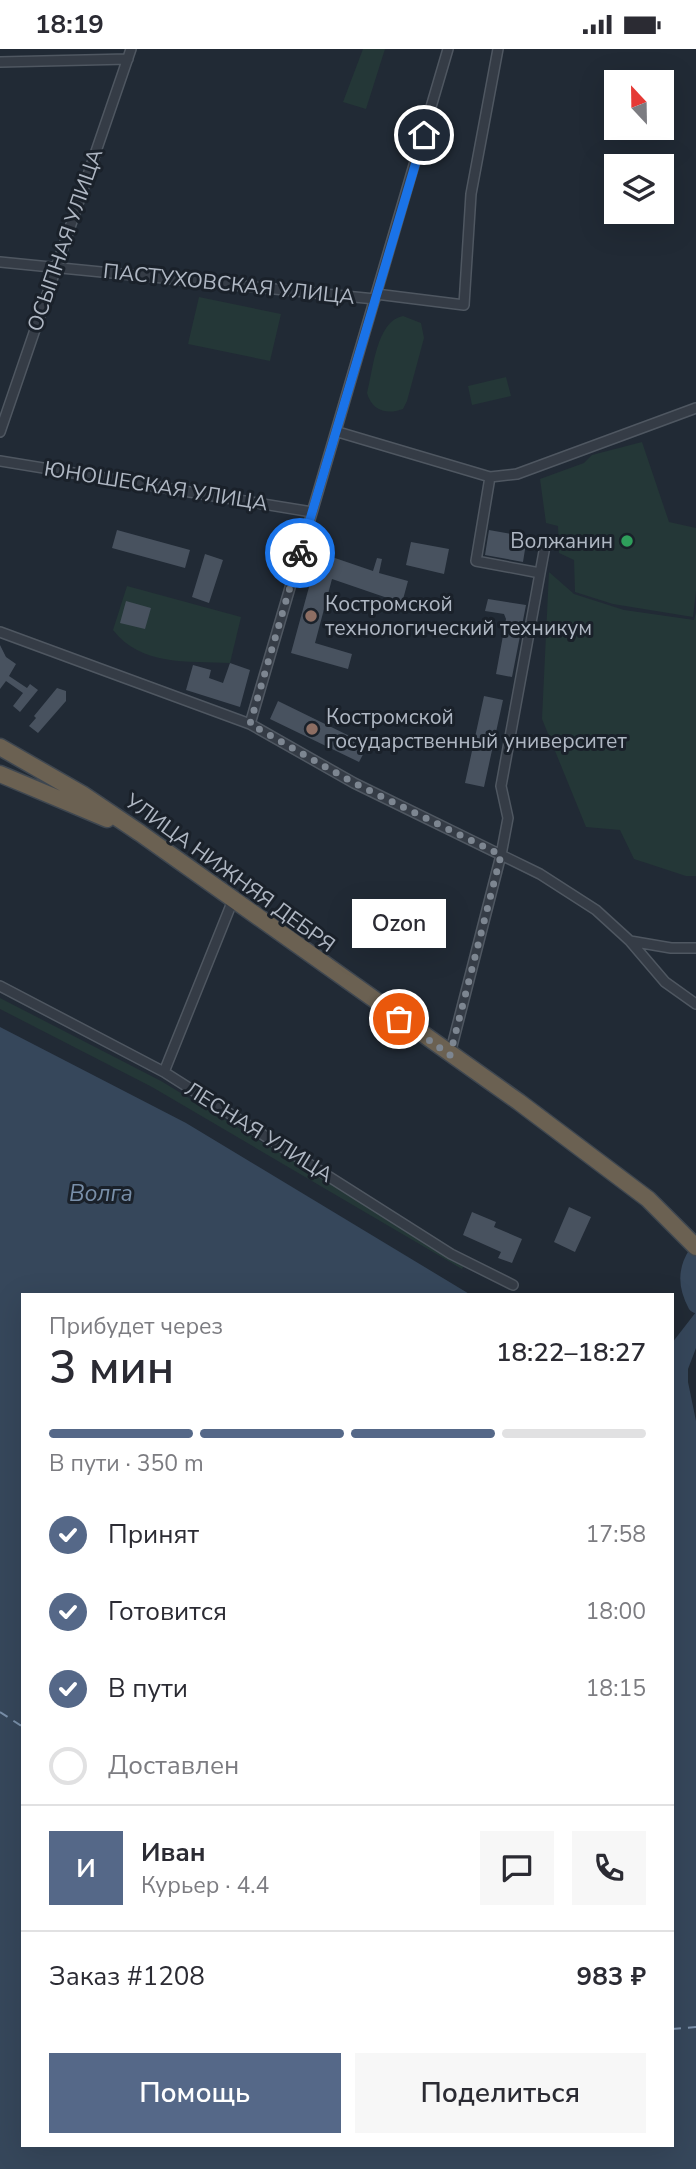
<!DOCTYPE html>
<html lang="ru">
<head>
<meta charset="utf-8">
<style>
  body { margin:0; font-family:"Nunito Sans",sans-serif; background:#f7f7f7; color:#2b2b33; height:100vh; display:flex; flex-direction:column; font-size:26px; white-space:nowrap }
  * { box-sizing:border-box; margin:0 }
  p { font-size:23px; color:#7c7c81 }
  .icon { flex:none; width:38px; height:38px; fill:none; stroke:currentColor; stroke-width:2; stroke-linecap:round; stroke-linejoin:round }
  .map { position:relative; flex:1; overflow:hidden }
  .details { position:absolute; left:21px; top:1244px; width:653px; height:854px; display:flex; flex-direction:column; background:#fff; border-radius:0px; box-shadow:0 7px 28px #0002 }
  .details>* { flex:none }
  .needle { width:46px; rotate:338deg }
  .controls { position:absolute; left:604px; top:21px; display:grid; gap:14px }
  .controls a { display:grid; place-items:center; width:70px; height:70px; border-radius:0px; background:#fff; box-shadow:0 7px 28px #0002; font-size:35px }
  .pin { position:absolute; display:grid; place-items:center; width:60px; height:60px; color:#fff; margin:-30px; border:4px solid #fff; border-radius:50%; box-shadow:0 2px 7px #0007 }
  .courier { position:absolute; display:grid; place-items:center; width:70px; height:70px; margin:-35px; border:5px solid #1a73e8; border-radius:50%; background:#fff; color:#222; box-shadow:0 2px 9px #0007 }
  .bubble { position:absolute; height:49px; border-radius:0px; background:#fff; box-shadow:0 7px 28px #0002; font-size:23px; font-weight:600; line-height:49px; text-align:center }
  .head em { font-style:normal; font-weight:600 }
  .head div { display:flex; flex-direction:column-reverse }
  .head { display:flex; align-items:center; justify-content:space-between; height:119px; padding:0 28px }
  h1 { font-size:46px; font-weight:600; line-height:52px }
  .bar { display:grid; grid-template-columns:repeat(4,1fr); gap:10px 7px; align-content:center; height:84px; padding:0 28px }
  .bar i { height:9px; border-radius:5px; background:#e1e1e2 }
  .bar .on { background:#556888 }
  .bar p { grid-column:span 4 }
  .line { display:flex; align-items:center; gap:18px; padding:0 28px; border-top:2px solid #e1e1e2 }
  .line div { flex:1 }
  .round { display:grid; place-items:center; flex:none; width:74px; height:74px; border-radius:0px; background:#f7f7f7 }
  ol { padding:0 28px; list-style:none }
  li { display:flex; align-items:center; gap:21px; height:77px }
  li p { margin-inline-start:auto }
  li .icon { padding:7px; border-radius:50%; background:#556888; color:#fff; stroke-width:4 }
  li:last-child { color:#7c7c81 }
  li i { width:38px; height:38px; border:4px solid #e1e1e2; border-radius:50% }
  .primary-button { display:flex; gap:14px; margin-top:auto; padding:14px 28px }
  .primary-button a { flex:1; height:80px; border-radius:0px; background:#556888; color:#fff; font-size:28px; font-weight:600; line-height:80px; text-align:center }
  .primary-button a+a { background:#f7f7f7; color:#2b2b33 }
  .status { display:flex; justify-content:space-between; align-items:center; height:49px; padding:0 35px; background:#fff; direction:ltr }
  .status svg { height:19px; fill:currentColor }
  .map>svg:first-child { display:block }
  .green { fill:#243737 }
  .water { fill:#36475b }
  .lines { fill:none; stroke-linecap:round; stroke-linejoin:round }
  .river { stroke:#36475b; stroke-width:16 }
  .ferry { stroke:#798fa9; stroke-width:2; stroke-dasharray:9 7; stroke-linecap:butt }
  .building { fill:#48525f }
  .street-casing { stroke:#4f5761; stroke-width:12 }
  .highway-casing { stroke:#3f4750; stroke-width:19 }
  .street { stroke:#353c46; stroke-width:9 }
  .highway { stroke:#6b6152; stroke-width:16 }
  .done { stroke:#7d8691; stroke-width:7; stroke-dasharray:0 12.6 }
  .route { stroke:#1a73e8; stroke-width:9 }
  .leisure-dot { fill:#2e9e5b; stroke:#1a212a; stroke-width:2.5 }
  .education-dot { fill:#8d6e63; stroke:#1a212a; stroke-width:2.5 }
  .labels { text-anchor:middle; stroke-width:6; stroke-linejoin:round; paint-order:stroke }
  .street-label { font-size:21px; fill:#afb7c3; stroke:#1a212a }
  .poi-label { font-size:21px; fill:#afb7c3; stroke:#1a212a; text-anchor:start }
  .water-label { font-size:23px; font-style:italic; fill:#798fa9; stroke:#1a212a }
</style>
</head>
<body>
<div class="status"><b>18:19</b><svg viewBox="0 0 49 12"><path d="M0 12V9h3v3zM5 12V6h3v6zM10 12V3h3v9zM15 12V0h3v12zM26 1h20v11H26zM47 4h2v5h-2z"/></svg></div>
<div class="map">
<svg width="696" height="2120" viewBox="0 0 696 2120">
  <rect width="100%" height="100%" fill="#212a35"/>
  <!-- green -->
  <path class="green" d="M363 0H385L366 60 343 53Z
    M199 248 281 265 270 312 188 295Z
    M403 267 421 274 424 289 407 352 403 360C387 366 372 362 367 344 373 322 376 272 403 267Z
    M506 328 511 347 472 356 468 337Z
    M642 393 669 473 696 479V542L693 568 613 555 575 543 574 511 559 504 558 477 546 474 540 430 584 414 592 406Z
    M549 523 574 545 624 561 694 571 696 563V827H686L634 810 620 781 586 778 542 670Z
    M127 537 241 568 230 614C187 612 141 617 113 581Z
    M0 949 161 1032 464 1216 462 1220 152 1038 0 960Z"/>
  <!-- water -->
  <path class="water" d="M0 978 186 1074 471 1246H23V2096H672V1294L696 1263V1299L688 1320V1333L696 1372V2120H0Z"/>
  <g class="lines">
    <!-- river -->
    <path class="river" d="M696 1205C685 1222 686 1238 696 1256"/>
    <!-- ferry -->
    <path class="ferry" d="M0 1663 23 1678
      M672 1980 696 1978"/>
  </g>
  <!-- building -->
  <path class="building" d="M117 481 190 501 185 519 112 499Z
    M489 481 527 488 523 513 485 506Z
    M411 493 449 500 444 525 406 516Z
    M205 505 223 511 209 554 192 548Z
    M332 508 373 522 377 509 382 510 379 524 408 532 402 554 332 530 315 594 352 605 348 620 291 604 315 516Z
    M488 550 526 556 512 628 496 625 506 570 504 565 485 562Z
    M126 552 151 559 145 580 120 574Z
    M0 596 6 608 16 615 9 627 27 639 30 635 38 641 20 663 13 657 23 644 6 632 0 640Z
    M230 614 250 621 240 658 186 641 193 616 211 621 209 629 223 634Z
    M57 639 66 642V652L38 684 29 677 36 669 34 667Z
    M484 647 503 651 484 738 465 734Z
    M278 652 368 696 359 713 270 670Z
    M569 1158 591 1168 575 1203 554 1193Z
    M472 1163 496 1173 494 1178 522 1190 512 1214 498 1209 501 1203 463 1186Z"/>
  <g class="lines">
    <!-- street casing -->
    <g class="street-casing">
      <path id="street" d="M0 13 128 10
        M0 213 375 250
        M376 245 464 256 471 145 498 0
        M0 383 131 0
        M338 383 490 428 517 425 696 359
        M0 412 312 463
        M490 428 476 512 540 524
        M0 583 250 675 354 734 540 825 596 861 630 892 671 899H696
        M250 675 448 0
        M630 892 665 933 696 955
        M0 937 164 1023 451 1205 513 1236
        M450 1005 501 806 508 769 501 737 545 497
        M164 1023 233 851"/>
    </g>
    <!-- highway casing -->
    <g class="highway-casing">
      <path id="highway" d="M0 698 82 745 140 784 519 1053 648 1150 696 1198
        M0 725 107 770"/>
    </g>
    <!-- street -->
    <use href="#street" class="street"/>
    <!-- highway -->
    <use href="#highway" class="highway"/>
  </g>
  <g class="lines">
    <!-- done -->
    <path class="done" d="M300 504 250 675 354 734 501 806 450 1006 399 970"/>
    <!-- route -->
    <path class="route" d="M300 504 424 86"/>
  </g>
  <!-- markers -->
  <circle class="leisure-dot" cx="627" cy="492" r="7"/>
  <g class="education-dot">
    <circle cx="311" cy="567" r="7"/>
    <circle cx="312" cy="680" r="7"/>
  </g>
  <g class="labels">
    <!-- street labels -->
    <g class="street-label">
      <text transform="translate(65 191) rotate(-71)" y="7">ОСЫПНАЯ УЛИЦА</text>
      <text transform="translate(229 235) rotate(6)" y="7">ПАСТУХОВСКАЯ УЛИЦА</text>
      <text transform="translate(156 437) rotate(9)" y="7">ЮНОШЕСКАЯ УЛИЦА</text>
      <text transform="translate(230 824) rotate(36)" y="7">УЛИЦА НИЖНЯЯ ДЕБРЯ</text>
      <text transform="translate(259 1083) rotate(32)" y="7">ЛЕСНАЯ УЛИЦА</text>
    </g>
    <!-- poi labels -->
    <g class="poi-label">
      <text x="613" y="499" text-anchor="end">Волжанин</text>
      <text x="325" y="562">Костромской<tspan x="325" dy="24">технологический техникум</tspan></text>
      <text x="326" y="675">Костромской<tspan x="326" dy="24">государственный университет</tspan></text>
    </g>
    <!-- water labels -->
    <g class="water-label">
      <text x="101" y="1152">Волга</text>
    </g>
  </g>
</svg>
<div class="controls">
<a><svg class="needle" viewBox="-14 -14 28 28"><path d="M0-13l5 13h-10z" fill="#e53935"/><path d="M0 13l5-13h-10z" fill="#7c7c81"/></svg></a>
<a><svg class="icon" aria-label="layers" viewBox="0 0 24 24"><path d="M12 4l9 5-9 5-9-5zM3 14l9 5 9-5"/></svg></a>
</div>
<div class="pin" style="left:399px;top:970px;background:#ea580c"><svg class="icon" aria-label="bag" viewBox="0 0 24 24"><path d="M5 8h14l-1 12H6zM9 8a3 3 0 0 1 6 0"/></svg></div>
<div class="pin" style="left:424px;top:86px;background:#1f2937"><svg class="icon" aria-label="home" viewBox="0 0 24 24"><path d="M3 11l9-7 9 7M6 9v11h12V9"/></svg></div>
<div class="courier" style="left:300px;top:504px"><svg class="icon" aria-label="bike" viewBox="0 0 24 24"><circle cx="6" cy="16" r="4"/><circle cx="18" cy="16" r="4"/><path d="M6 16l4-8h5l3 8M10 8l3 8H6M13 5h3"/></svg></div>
<div class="bubble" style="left:352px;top:850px;width:94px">Ozon</div>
<section class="details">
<div class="head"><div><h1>3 мин</h1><p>Прибудет через</p></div><em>18:22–18:27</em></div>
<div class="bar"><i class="on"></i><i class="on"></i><i class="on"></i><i></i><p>В пути · 350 m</p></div>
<ol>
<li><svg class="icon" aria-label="check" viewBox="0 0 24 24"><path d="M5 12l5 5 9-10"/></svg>Принят<p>17:58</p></li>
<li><svg class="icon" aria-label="check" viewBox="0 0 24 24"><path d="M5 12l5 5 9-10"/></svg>Готовится<p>18:00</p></li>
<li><svg class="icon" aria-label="check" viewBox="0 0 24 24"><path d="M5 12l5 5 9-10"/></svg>В пути<p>18:15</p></li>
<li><i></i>Доставлен</li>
</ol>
<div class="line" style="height:126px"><b class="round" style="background:#556888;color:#fff">И</b><div><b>Иван</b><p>Курьер · 4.4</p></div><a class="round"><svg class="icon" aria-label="chat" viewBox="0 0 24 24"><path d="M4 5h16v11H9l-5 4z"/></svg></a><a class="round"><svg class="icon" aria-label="phone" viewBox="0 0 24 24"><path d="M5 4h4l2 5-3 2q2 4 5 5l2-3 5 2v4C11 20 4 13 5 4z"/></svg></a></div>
<div class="line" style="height:91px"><div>Заказ #1208</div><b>983 ₽</b></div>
<div class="primary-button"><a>Помощь</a><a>Поделиться</a></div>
</section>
</div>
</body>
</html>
